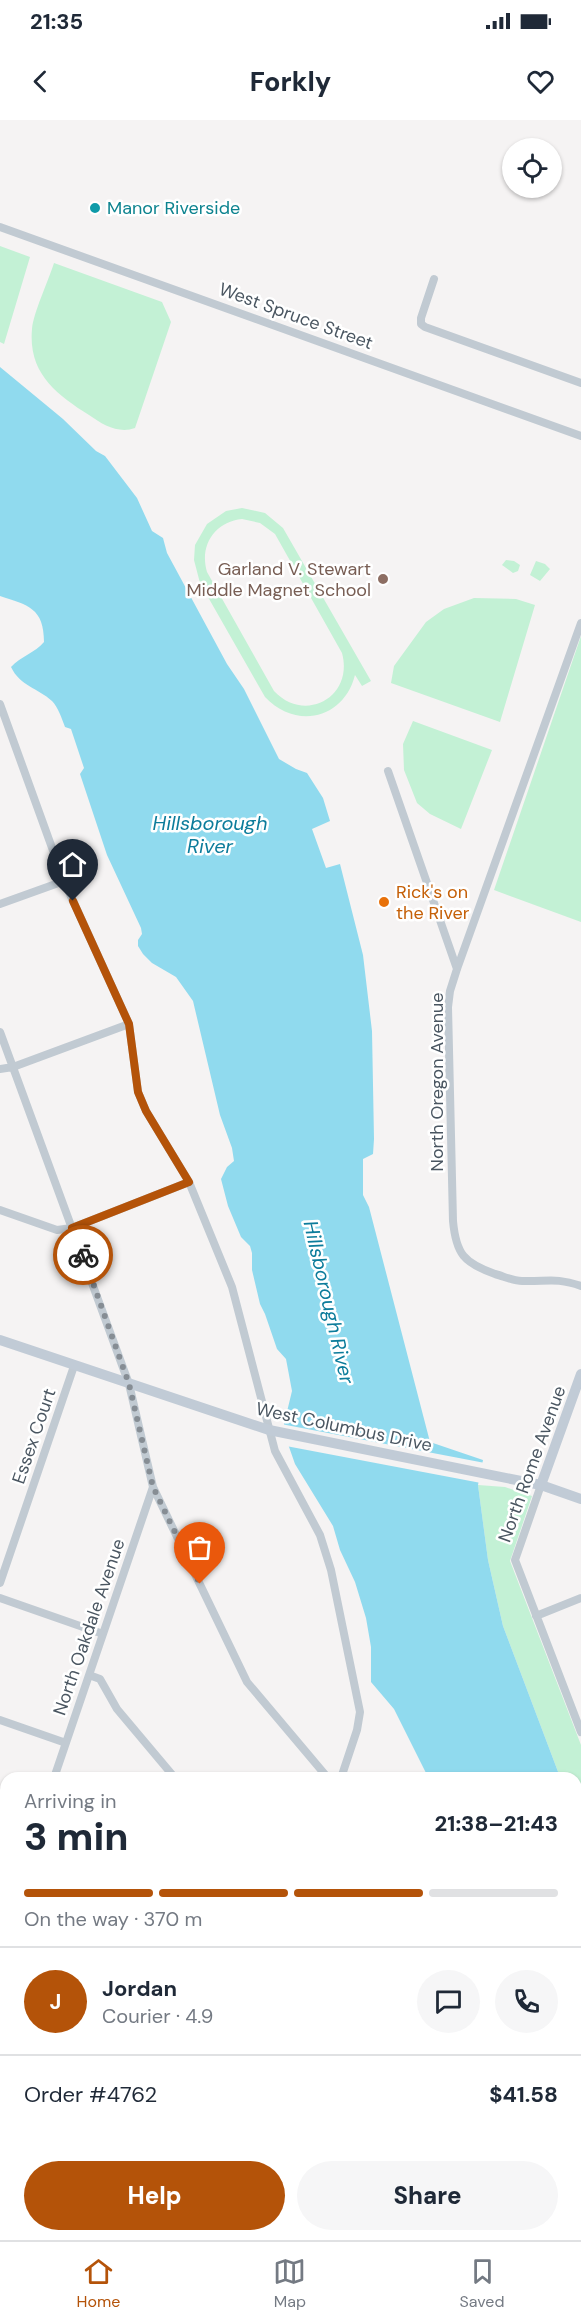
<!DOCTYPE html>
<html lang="en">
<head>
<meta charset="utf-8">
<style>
  body { margin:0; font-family:"DM Sans",sans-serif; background:#f6f6f7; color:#1f2937; height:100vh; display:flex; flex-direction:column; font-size:22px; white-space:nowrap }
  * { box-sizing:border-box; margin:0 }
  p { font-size:20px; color:#747a83 }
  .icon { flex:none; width:33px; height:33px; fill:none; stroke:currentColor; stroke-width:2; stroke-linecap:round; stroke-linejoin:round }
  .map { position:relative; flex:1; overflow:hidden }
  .side { position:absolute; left:0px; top:1652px; width:582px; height:470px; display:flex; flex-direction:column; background:#fff; border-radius:18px 18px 0 0; box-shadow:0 2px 4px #0004 }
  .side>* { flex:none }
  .fabs { position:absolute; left:502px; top:18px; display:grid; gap:12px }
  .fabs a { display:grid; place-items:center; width:60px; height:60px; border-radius:50%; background:#fff; box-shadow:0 2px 4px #0004; font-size:30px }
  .pin { position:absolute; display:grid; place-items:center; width:51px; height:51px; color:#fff; margin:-62px -26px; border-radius:50% 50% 50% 0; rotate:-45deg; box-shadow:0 0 6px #0007 }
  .pin .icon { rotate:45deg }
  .courier { position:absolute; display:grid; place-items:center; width:60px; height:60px; margin:-30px; border:4px solid #b45309; border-radius:50%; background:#fff; color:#222; box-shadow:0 2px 8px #0007 }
  .summary em { font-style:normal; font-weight:800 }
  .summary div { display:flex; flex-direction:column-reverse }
  .summary { display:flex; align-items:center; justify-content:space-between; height:102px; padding:0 24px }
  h1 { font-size:39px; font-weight:800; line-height:45px }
  .bar { display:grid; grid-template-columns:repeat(4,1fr); gap:9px 6px; align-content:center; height:72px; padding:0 24px }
  .bar i { height:8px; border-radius:4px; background:#e0e1e3 }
  .bar .active { background:#b45309 }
  .bar p { grid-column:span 4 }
  .line { display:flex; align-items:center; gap:15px; padding:0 24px; border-top:2px solid #e0e1e3 }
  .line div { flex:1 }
  .round { display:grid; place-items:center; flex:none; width:63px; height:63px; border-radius:32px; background:#f6f6f7 }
  .cta { display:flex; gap:12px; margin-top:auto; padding:12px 24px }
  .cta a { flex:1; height:69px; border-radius:36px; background:#b45309; color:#fff; font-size:24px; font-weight:800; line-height:69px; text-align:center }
  .cta a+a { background:#f6f6f7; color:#1f2937 }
  .status { display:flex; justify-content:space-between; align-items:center; height:42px; padding:0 30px; background:#fff; direction:ltr }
  .status svg { height:16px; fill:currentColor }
  header { display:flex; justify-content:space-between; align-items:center; height:78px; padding:0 24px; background:#fff; font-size:27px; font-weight:800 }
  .dock { display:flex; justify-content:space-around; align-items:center; height:84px; border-top:2px solid #e0e1e3; background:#fff; font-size:16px; color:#747a83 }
  .dock a { display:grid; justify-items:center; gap:3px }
  .dock .active { color:#b45309 }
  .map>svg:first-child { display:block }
  .green { fill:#c3f1d5; fill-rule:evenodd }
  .water { fill:#90daee }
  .pier { fill:#f5f3f3 }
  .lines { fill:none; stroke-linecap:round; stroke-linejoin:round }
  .street { stroke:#c1cad2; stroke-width:8 }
  .secondary { stroke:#c1cbd6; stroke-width:10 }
  .done { stroke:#868d94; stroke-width:6; stroke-dasharray:0 10.8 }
  .route { stroke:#b45309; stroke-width:8 }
  .culture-dot { fill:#0f9aa8; stroke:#fff; stroke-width:2 }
  .education-dot { fill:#8d6e63; stroke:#fff; stroke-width:2 }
  .food-dot { fill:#e8710a; stroke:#fff; stroke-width:2 }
  .labels { text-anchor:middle; stroke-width:5; stroke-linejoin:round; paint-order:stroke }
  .culture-label { font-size:18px; fill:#0d838f; stroke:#fff; text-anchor:start }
  .street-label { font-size:18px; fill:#4a5661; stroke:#fff }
  .education-label { font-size:18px; fill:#785e54; stroke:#fff; text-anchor:end }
  .food-label { font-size:18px; fill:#c56008; stroke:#fff; text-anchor:start }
  .water-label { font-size:20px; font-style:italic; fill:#0c7c9b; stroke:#fff }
</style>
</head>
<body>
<div class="status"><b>21:35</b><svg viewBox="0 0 49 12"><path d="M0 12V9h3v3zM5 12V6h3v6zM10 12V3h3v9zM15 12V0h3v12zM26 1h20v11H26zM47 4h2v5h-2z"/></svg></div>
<header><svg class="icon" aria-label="back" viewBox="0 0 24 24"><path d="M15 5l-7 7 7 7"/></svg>Forkly<svg class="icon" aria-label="heart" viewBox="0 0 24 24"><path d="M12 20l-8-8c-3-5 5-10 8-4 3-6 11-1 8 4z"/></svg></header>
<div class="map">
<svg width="581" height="2120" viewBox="0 0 581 2120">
  <rect width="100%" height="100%" fill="#f5f3f3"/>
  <!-- green -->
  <path class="green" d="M0 126 30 137 4 224 0 222Z
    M54 143 162 182 171 202 135 308C119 314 103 305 89 295 56 274 28 253 32 209 33 194 49 159 54 143Z
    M242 388 265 393 283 408 371 561 362 566 355 555C344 599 296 610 265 577L200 463 194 440 195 425 207 404 226 391ZM242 399 260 403 275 414 342 533C354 577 305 604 274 571L207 452C199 425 215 402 242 399Z
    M506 440 514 441 520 445 518 451 513 453 502 445Z
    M536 441 545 444 550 449 540 461 530 455Z
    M474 478 516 479 535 485 500 602 391 563 394 546 426 502 444 489Z
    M581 516V802L494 770Z
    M413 601 492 630 461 709 430 694 417 683 404 650 403 624Z
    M478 1365 505 1367 532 1376 510 1441 581 1625V1686L576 1682V1658L560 1657 503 1506 488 1440Z
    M576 2059 581 2060V2120H404L406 2115H576Z
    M0 2107 6 2110V2115H21L35 2120H0Z"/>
  <!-- water -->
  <path class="water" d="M0 247 63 299 96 331 105 336 137 378 152 411 163 418 167 433 227 544 244 569 279 639 296 649 307 653 323 678 330 701 312 709 326 748 340 744 363 835 372 911 374 1019 373 1034 363 1039V1075L369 1087 430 1322 483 1340 478 1365 488 1440 503 1506 560 1657H428L394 1589 371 1562V1527L366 1498 355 1462 340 1430 333 1406 295 1344 288 1324 284 1304 292 1271 286 1239 277 1229 265 1194 260 1184 252 1150V1133L250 1126 241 1117 228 1086 221 1059 227 1047 234 1041 232 1028 220 995 193 881 176 857 152 843 143 834 138 826V820L142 814 141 808 107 735 80 654 84 648 71 609 65 607C62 599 58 587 52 581 38 568 20 566 11 547 21 536 35 533 44 522 44 488 28 485 0 476Z
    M576 1682 581 1686V1819L576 1816Z"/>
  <!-- pier -->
  <path class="pier" d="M281 1304 485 1343 481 1363 286 1326Z"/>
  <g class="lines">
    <!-- street -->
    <path class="street" d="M0 107 581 316
      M434 159 421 198V204L425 207 581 263
      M581 503 457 849 450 871 448 887 453 1101C456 1134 464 1143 495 1154 503 1156 513 1161 522 1161 546 1162 556 1157 581 1166
      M0 584 64 761 129 904 138 972 146 991 189 1062 232 1167 275 1331 320 1415 331 1450 360 1592 357 1610 341 1658
      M388 651 457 849
      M0 784 64 761
      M0 912 129 1264 153 1367 247 1562 328 1658
      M0 949 13 947 129 904
      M0 1090 57 1110 72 1108 189 1062
      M541 1365 515 1440 581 1612
      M0 1463 74 1246
      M0 1478 103 1514
      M536 1496 581 1478
      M89 1555 100 1559 117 1589 175 1658
      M0 1600 66 1623
      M54 1658 153 1367
      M0 1725 6 1727
      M0 1846 6 1842
      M0 1885 6 1868
      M576 1901 581 1894
      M0 1956 6 1958
      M576 2053 581 2054
      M0 2093 6 2095
      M63 2115 77 2120
      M329 2115 344 2120
      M182 2120 183 2115
      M499 2120 500 2115"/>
    <!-- secondary -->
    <path class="secondary" d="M0 1220 269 1310 541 1365 581 1379
      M541 1365 581 1254"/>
  </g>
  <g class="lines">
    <!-- done -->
    <path class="done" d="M83 1135 129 1264 153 1367 200 1464"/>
    <!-- route -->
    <path class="route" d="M73 781 129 904 138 972 146 991 189 1062 72 1108 83 1135"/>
  </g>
  <!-- markers -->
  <circle class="culture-dot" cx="95" cy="88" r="6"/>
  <circle class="education-dot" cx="383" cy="459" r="6"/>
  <circle class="food-dot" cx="384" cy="782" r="6"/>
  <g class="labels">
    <!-- culture labels -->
    <g class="culture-label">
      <text x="107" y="94">Manor Riverside</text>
    </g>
    <!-- street labels -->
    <g class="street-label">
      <text transform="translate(296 196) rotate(20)" y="6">West Spruce Street</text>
      <text transform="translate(437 962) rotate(-90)" y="6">North Oregon Avenue</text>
      <text transform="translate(344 1307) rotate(12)" y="6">West Columbus Drive</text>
      <text transform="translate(34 1316) rotate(-71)" y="6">Essex Court</text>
      <text transform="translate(532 1344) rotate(-70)" y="6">North Rome Avenue</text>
      <text transform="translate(89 1507) rotate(-71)" y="6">North Oakdale Avenue</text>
    </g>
    <!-- education labels -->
    <g class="education-label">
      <text x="371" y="455">Garland V. Stewart<tspan x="371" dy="21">Middle Magnet School</tspan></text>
    </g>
    <!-- food labels -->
    <g class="food-label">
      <text x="396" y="778">Rick's on<tspan x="396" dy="21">the River</tspan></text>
    </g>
    <!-- water labels -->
    <g class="water-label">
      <text x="210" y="710">Hillsborough<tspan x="210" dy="23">River</tspan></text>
      <text transform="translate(329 1182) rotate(77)" y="7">Hillsborough River</text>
    </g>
  </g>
</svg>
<div class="fabs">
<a><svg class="icon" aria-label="locate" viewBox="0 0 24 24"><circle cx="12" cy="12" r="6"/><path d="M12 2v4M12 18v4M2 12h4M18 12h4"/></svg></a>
</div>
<div class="pin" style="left:200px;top:1464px;background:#ea580c"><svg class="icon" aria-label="bag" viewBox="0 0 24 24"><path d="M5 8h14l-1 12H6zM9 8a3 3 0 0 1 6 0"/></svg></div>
<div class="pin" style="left:73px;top:781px;background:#1f2937"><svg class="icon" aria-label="home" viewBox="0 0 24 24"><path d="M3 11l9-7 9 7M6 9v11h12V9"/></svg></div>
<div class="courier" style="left:83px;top:1135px"><svg class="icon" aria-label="bike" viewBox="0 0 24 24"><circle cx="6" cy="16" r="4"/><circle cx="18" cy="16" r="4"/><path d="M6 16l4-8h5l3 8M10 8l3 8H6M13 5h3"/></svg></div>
<section class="side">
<div class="summary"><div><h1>3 min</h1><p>Arriving in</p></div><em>21:38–21:43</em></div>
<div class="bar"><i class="active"></i><i class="active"></i><i class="active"></i><i></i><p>On the way · 370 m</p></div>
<div class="line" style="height:108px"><b class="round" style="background:#b45309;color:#fff">J</b><div><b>Jordan</b><p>Courier · 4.9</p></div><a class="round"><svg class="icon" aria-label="chat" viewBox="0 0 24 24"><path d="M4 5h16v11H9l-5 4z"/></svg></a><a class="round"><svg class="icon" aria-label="phone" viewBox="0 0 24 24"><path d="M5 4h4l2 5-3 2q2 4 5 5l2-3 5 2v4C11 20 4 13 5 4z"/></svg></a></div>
<div class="line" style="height:78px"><div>Order #4762</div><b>$41.58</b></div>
<div class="cta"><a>Help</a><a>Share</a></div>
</section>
</div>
<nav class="dock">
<a class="active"><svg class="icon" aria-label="home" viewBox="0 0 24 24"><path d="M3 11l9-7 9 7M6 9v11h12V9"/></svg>Home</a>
<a><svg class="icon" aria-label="map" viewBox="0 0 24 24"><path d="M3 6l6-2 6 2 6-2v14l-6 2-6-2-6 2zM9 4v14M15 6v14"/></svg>Map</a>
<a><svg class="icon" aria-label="saved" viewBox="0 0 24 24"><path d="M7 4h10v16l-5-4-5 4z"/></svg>Saved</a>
</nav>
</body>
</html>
